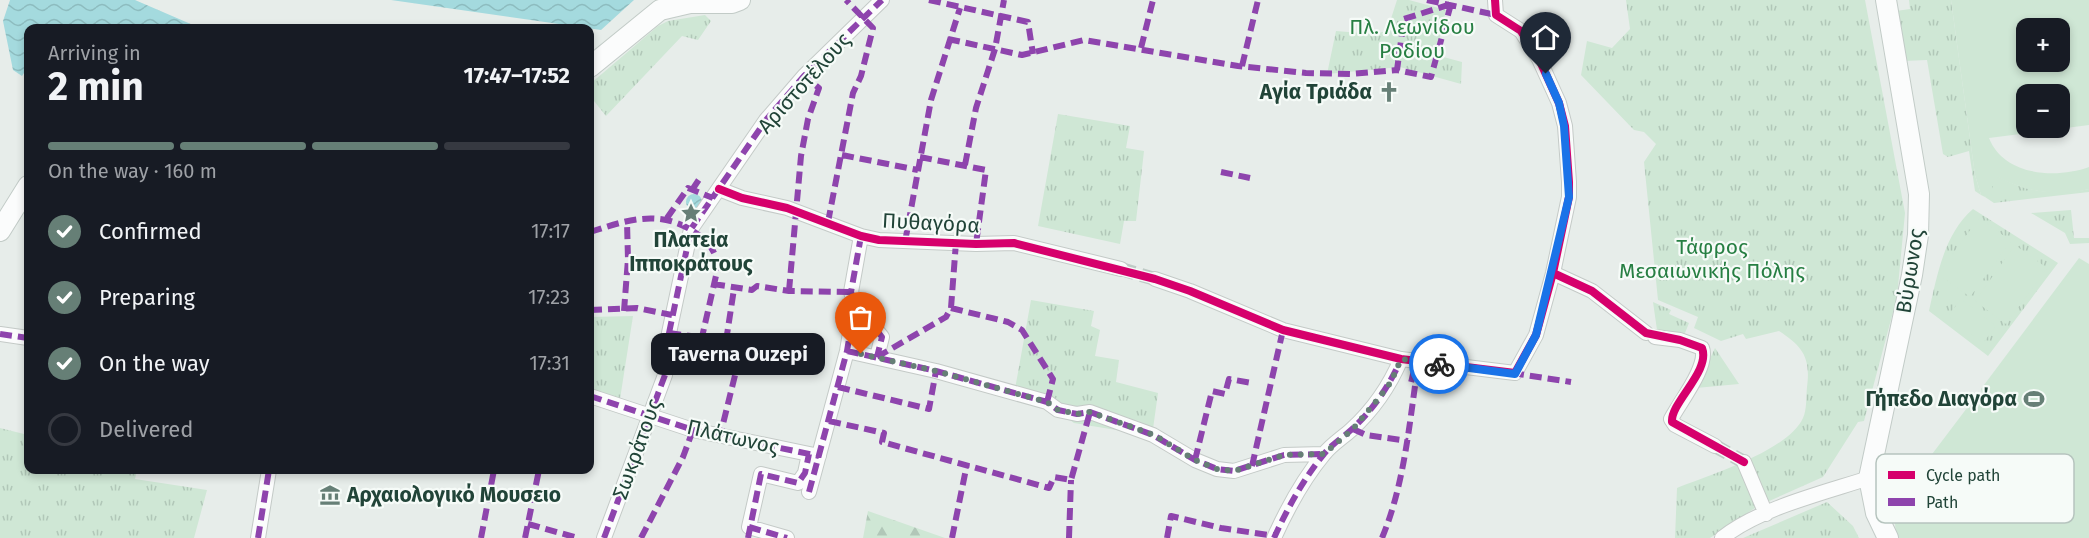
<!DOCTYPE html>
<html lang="en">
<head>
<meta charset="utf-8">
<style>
  body { margin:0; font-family:"Fira Sans",sans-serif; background:#242831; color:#f1f3f6; height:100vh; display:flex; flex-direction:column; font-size:22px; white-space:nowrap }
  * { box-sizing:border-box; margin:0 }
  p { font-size:20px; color:#9ea1a6 }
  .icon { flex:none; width:33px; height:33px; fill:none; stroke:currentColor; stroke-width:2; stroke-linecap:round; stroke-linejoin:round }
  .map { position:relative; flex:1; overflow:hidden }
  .side { position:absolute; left:24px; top:24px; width:570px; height:450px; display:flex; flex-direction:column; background:#171b24; border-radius:12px; box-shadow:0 3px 9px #0003 }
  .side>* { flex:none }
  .controls { position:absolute; left:2016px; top:18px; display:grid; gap:12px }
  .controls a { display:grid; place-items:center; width:54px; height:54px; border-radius:12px; background:#171b24; box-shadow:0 3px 9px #0003; font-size:30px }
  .pin { position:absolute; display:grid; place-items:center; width:51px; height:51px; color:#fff; margin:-62px -26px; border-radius:50% 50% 50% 0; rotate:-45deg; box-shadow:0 0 6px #0007 }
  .pin .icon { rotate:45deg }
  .courier { position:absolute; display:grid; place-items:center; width:60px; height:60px; margin:-30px; border:4px solid #1a73e8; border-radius:50%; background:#fff; color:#222; box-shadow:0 2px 8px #0007 }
  .bubble { position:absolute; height:42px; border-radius:12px; background:#171b24; box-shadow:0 3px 9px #0003; font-size:20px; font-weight:700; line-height:42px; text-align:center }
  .summary em { font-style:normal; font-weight:700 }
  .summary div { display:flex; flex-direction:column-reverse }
  .summary { display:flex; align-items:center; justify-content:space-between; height:102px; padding:0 24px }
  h1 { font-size:39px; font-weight:700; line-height:45px }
  .bar { display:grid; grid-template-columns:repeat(4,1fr); gap:9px 6px; align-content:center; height:72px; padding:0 24px }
  .bar i { height:8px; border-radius:4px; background:#363941 }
  .bar .current { background:#667f76 }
  .bar p { grid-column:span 4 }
  ol { padding:0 24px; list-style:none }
  li { display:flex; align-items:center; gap:18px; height:66px }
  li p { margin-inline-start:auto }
  li .icon { padding:6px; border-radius:50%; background:#667f76; color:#fff; stroke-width:4 }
  li:last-child { color:#9ea1a6 }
  li i { width:33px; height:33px; border:3px solid #363941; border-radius:50% }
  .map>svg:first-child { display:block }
  .grass { fill:url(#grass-tufts) }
  .forest { fill:url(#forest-firs) }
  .pitch { fill:#cfe7d5; fill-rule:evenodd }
  .water { fill:url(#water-waves) }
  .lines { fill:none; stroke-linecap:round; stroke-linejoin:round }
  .street-tunnel { stroke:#bfcbc6; stroke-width:14; stroke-dasharray:14 7; stroke-linecap:butt }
  .street-casing { stroke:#c4cac7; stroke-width:16 }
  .secondary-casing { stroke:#c2cbc7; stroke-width:22 }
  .street { stroke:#fbfcfc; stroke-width:14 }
  .secondary { stroke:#fbfcfc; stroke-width:20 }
  .quiet { stroke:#8e44ad; stroke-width:6; stroke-dasharray:12 6; stroke-linecap:butt }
  .cycleway-casing { stroke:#f6fbf8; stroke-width:11 }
  .cycleway { stroke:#d6006c; stroke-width:8 }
  .done { stroke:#667f76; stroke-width:6; stroke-dasharray:0 10.8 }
  .route { stroke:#1a73e8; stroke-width:8 }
  .labels { text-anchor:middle; stroke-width:4.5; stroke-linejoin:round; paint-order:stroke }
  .park-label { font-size:21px; fill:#277f43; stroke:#f6fbf8 }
  .street-label { font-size:21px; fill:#214438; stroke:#f6fbf8 }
  .poi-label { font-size:21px; font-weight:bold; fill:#214438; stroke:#f6fbf8; text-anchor:end }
  .key { fill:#f6fbf8; stroke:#b6c4be; stroke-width:1.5 }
  .key-label { font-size:16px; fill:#214438 }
</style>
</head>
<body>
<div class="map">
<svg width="2089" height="538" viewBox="0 0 2089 538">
  <defs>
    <pattern id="grass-tufts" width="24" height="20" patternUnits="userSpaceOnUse" patternTransform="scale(1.5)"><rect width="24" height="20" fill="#cfe7d5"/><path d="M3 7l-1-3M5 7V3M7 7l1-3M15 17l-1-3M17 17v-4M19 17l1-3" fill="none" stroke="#b1c7b8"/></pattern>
    <pattern id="forest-firs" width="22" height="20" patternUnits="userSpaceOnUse" patternTransform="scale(1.5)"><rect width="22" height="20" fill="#cfe7d5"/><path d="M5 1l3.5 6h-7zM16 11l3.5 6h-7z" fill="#b1c7b8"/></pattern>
    <pattern id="water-waves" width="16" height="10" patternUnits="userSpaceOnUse" patternTransform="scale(1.5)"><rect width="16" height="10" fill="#a4dade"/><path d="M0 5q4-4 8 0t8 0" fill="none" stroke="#8dbcbf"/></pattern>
  </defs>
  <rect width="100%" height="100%" fill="#e7edea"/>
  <!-- grass -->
  <path class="grass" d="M1397 0H1409L1446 10 1436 55 1462 62 1461 84 1400 67 1327 74 1336 31 1373 34 1387 31Z
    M1626 0H1865L1905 213 1897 297 1864 421 1858 422 1823 477 1758 506 1710 538H1675L1677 488C1709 475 1788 451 1803 418 1807 410 1806 396 1807 387 1811 357 1802 346 1779 331L1746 339 1743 334 1721 341 1694 328 1698 317 1658 300 1644 162 1656 144 1644 132 1634 130 1581 75 1587 41 1612 48 1630 29Z
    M1909 0H1951L1975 175 1981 195 1975 191 1969 151 1948 157 1943 154 1927 60 1904 61 1896 11 1910 9Z
    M705 15 711 21 698 40 682 36 606 116 590 96V84L658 26 668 21Z
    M1058 114 1130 126 1126 148 1144 151 1136 221H1124L1120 244 1038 226Z
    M1992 173C2022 192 2055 196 2089 189V192L1994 203 1985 197 1992 189Z
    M1973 209 2058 263 1988 356 1929 311C1937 276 1944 234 1973 209Z
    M2071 210 2074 238H2089V243L2070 244 2065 233 2031 213Z
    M1031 300 1094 311 1091 326 1100 330 1095 356 1119 360 1116 382 1158 393 1152 436 1074 423 1037 396 1015 389Z
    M1653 302 1671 310 1669 314 1689 323 1685 333 1657 330Z
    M633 316 620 399 590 390V317Z
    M1715 348 1739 384 1696 388Z
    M0 428 28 435V470H137L135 479 207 490 194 538H0Z
    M1827 502 1853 526 1859 538H1743Z"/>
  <!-- forest -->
  <path class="forest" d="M868 511 945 538H863Z"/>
  <!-- pitch -->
  <path class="pitch" d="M1951 0H2089V125L1989 138C2004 176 2056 179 2089 167V189C2056 198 2022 191 1992 174V194L1985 197 1981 195 1975 175ZM2026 28H2060V62H2026ZM2026 94H2060V128H2026Z
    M1979 218 2011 241 1970 297 1938 274Z
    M2015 245 2047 268 2006 324 1975 301Z
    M2079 258 2089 264V538H1896L1892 479 1914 478 1973 400 1983 397 1981 389Z
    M1961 299 1996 326 1983 343 1948 316Z"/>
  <!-- water -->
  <path class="water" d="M10 0H135L200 28H28V71L26 70 22 76 13 70 3 21Z
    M391 0H634L601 30Z
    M686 202a8 8 0 1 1 16 0a8 8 0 1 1-16 0Z"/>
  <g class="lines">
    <!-- street-tunnel -->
    <path class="street-tunnel" d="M1121 269 1155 279
      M1715 446 1744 462"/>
    <!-- street casing -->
    <g class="street-casing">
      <path id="street" d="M719 189 742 198 787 208 861 236 879 240 976 244 1014 243 1121 269
        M1553 273 1592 291 1646 333
        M1155 279 1190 291 1283 330 1401 359 1515 373 1536 335 1553 273 1569 197V182L1565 126 1559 103 1539 59 1521 31 1496 15 1495 0
        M855 303 882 337 877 357
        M0 334 28 338
        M1655 337 1680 340 1702 348C1709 366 1679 403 1671 419L1675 425 1715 446
        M847 351 936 371 1047 402 1058 410 1077 414 1090 412 1153 435 1195 460 1217 469 1234 471 1284 455 1324 454
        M590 396 693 430 819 456
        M1744 462 1766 514
        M809 492 847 351 855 303 851 292 861 236
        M258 538 269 470
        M604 538 665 375 669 333 691 229 766 120 804 76 882 0
        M787 538 749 527 761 474 798 483 805 473 809 454
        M1274 538C1287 509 1304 478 1324 454 1331 445 1342 438 1351 430 1373 410 1390 385 1401 359
        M1722 538C1760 508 1823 493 1869 478"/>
    </g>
    <!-- secondary casing -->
    <g class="secondary-casing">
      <path id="secondary" d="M1886 0 1919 194 1918 235 1912 275 1869 478 1876 513 1888 538
        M590 67 660 10 690 3H732L740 0
        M0 231 28 186"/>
    </g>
    <!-- street -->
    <use href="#street" class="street"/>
    <!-- secondary -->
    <use href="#secondary" class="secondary"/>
    <!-- quiet -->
    <path class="quiet" d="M929 0 1028 22 1033 54
      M1427 0 1496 15
      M1451 4 1431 77 1397 70 1404 19Z
      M948 39 1022 55 1084 40 1238 66 1306 73 1350 74 1397 70
      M1141 48 1153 0
      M1242 66 1258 0
      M842 155 918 170
      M920 157 986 170 976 244
      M965 165 976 108 995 49 1004 0
      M1221 172 1250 178
      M692 190 700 178
      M667 218 688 188 713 198
      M828 222 853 93 861 76 873 28 846 0
      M590 232C630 219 663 208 700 236 711 245 716 253 718 267L702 337
      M905 242 931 100 960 8
      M713 284 752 290 757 286 789 291 851 292
      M789 291 801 156 808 119 819 88 804 76
      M855 303 882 337 877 357
      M951 308 1008 322 1022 330 1053 379 1047 402
      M590 310 637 308 672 315
      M624 311 628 259 627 222
      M669 333 743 343 720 436
      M0 334 28 338
      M726 341 734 289
      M847 351 936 371 1047 402 1058 410 1077 414 1090 412 1153 435 1195 460 1217 469 1234 471 1284 455 1324 454
      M877 357 946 317 951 308 956 242
      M1512 373 1571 382
      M838 387 929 409 936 371
      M590 396 693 430 819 456
      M829 421 884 433 882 442 1049 488 1054 477 1071 480 1090 412
      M1353 429 1366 435 1408 441
      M1195 460 1212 391 1225 394 1229 379 1252 383
      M1252 466 1283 330
      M809 492 847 351 855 303 851 292 861 236
      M528 524 578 538
      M749 527 787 538
      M258 538 269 470
      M481 538 494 470
      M525 538 539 470
      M604 538 665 375 669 333 691 229 766 120 804 76 882 0
      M641 538 683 457 693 430
      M748 538 761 474 798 483 805 473 809 454
      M952 538 967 464
      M1069 538 1071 480
      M1167 538 1171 516 1221 528 1275 536
      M1274 538C1287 509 1304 478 1324 454 1331 445 1342 438 1351 430 1373 410 1390 385 1401 359
      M1382 538C1402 490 1408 437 1415 386L1411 383 1416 361"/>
    <!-- cycleway casing -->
    <g class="cycleway-casing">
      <path id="cycleway" d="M719 189 742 198 787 208 861 236 879 240 976 244 1014 243 1155 279 1190 291 1283 330 1401 359 1515 373 1536 335 1553 273 1569 197V182L1565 126 1559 103 1539 59 1521 31 1496 15 1495 0
        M1553 273 1592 291 1646 333 1680 340 1702 348C1711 371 1670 403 1672 422L1744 462"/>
    </g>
    <!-- cycleway -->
    <use href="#cycleway" class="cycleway"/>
  </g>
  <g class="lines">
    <!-- done -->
    <path class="done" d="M861 354 936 371 1047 402 1058 410 1077 414 1090 412 1154 435 1195 460 1217 469 1234 471 1284 455 1324 454 1353 429 1378 399 1391 382 1401 359 1439 364"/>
    <!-- route -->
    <path class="route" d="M1439 364 1515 374 1536 335 1569 197 1564 126 1559 103 1546 74"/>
  </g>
  <!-- icons -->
  <defs>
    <g id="church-bare" transform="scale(1.62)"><path d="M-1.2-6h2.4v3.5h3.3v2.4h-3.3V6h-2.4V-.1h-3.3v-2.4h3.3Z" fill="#667f76" stroke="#f6fbf8" stroke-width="2.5" paint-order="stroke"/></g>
    <g id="sight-bare" transform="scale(1.62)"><path d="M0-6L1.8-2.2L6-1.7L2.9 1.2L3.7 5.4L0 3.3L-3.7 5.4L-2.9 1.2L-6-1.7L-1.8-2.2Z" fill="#667f76" stroke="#f6fbf8" stroke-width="2.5" paint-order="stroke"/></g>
    <g id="stadium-bare" transform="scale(1.62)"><path d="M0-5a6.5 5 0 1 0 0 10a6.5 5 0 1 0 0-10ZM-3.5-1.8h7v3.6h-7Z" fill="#667f76" stroke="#f6fbf8" stroke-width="2.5" paint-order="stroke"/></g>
    <g id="museum-bare" transform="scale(1.62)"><path d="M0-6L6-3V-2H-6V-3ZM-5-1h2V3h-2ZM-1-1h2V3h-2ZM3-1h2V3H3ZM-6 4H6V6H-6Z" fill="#667f76" stroke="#f6fbf8" stroke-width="2.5" paint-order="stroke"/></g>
  </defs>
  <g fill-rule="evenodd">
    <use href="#church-bare" x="1389" y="92"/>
    <use href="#sight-bare" x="691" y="213"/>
    <use href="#stadium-bare" x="2034" y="399"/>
    <use href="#museum-bare" x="330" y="495"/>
  </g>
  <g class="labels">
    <!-- park labels -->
    <g class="park-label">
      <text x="1412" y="34">Πλ. Λεωνίδου<tspan x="1412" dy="24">Ροδίου</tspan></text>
      <text x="1712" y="254">Τάφρος<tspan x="1712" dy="24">Μεσαιωνικής Πόλης</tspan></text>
    </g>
    <!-- street labels -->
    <g class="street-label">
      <text transform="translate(804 83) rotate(-48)" y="7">Αριστοτέλους</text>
      <text transform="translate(931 223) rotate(3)" y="7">Πυθαγόρα</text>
      <text transform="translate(1910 271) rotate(-81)" y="7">Βύρωνος</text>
      <text transform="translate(733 437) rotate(13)" y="7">Πλάτωνος</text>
      <text transform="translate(637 449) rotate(-70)" y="7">Σωκράτους</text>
    </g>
    <!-- poi labels -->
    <g class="poi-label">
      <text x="1372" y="99">Αγία Τριάδα</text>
      <text x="691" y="247" text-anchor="middle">Πλατεία<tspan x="691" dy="24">Ιπποκράτους</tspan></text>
      <text x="2017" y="406">Γήπεδο Διαγόρα</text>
      <text x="347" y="502" text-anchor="start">Αρχαιολογικό Μουσειο</text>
    </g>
  </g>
  <!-- legend -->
  <rect x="1876" y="454" width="198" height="69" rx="9" class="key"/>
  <rect x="1888" y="471" width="27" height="8" fill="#d6006c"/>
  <rect x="1888" y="498" width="27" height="8" fill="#8e44ad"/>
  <g class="key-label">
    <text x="1926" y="481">Cycle path</text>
    <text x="1926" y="508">Path</text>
  </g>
</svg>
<div class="controls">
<a>+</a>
<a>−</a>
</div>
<div class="pin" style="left:861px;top:354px;background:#ea580c"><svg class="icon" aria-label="bag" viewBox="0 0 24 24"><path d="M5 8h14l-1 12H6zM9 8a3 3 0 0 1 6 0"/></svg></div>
<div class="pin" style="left:1546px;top:74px;background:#1f2937"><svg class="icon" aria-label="home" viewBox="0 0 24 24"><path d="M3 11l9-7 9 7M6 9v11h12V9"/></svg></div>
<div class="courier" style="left:1439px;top:364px"><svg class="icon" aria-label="bike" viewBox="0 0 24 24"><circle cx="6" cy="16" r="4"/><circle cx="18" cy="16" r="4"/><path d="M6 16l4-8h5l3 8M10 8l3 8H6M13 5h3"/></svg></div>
<div class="bubble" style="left:651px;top:333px;width:174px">Taverna Ouzepi</div>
<section class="side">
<div class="summary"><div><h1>2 min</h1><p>Arriving in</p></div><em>17:47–17:52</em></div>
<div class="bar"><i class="current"></i><i class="current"></i><i class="current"></i><i></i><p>On the way · 160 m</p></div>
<ol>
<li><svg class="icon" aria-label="check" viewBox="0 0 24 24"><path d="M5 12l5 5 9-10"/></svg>Confirmed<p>17:17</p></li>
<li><svg class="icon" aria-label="check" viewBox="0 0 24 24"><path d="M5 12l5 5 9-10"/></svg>Preparing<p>17:23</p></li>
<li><svg class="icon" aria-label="check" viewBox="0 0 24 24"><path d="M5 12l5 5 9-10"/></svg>On the way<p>17:31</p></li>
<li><i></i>Delivered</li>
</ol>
</section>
</div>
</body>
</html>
